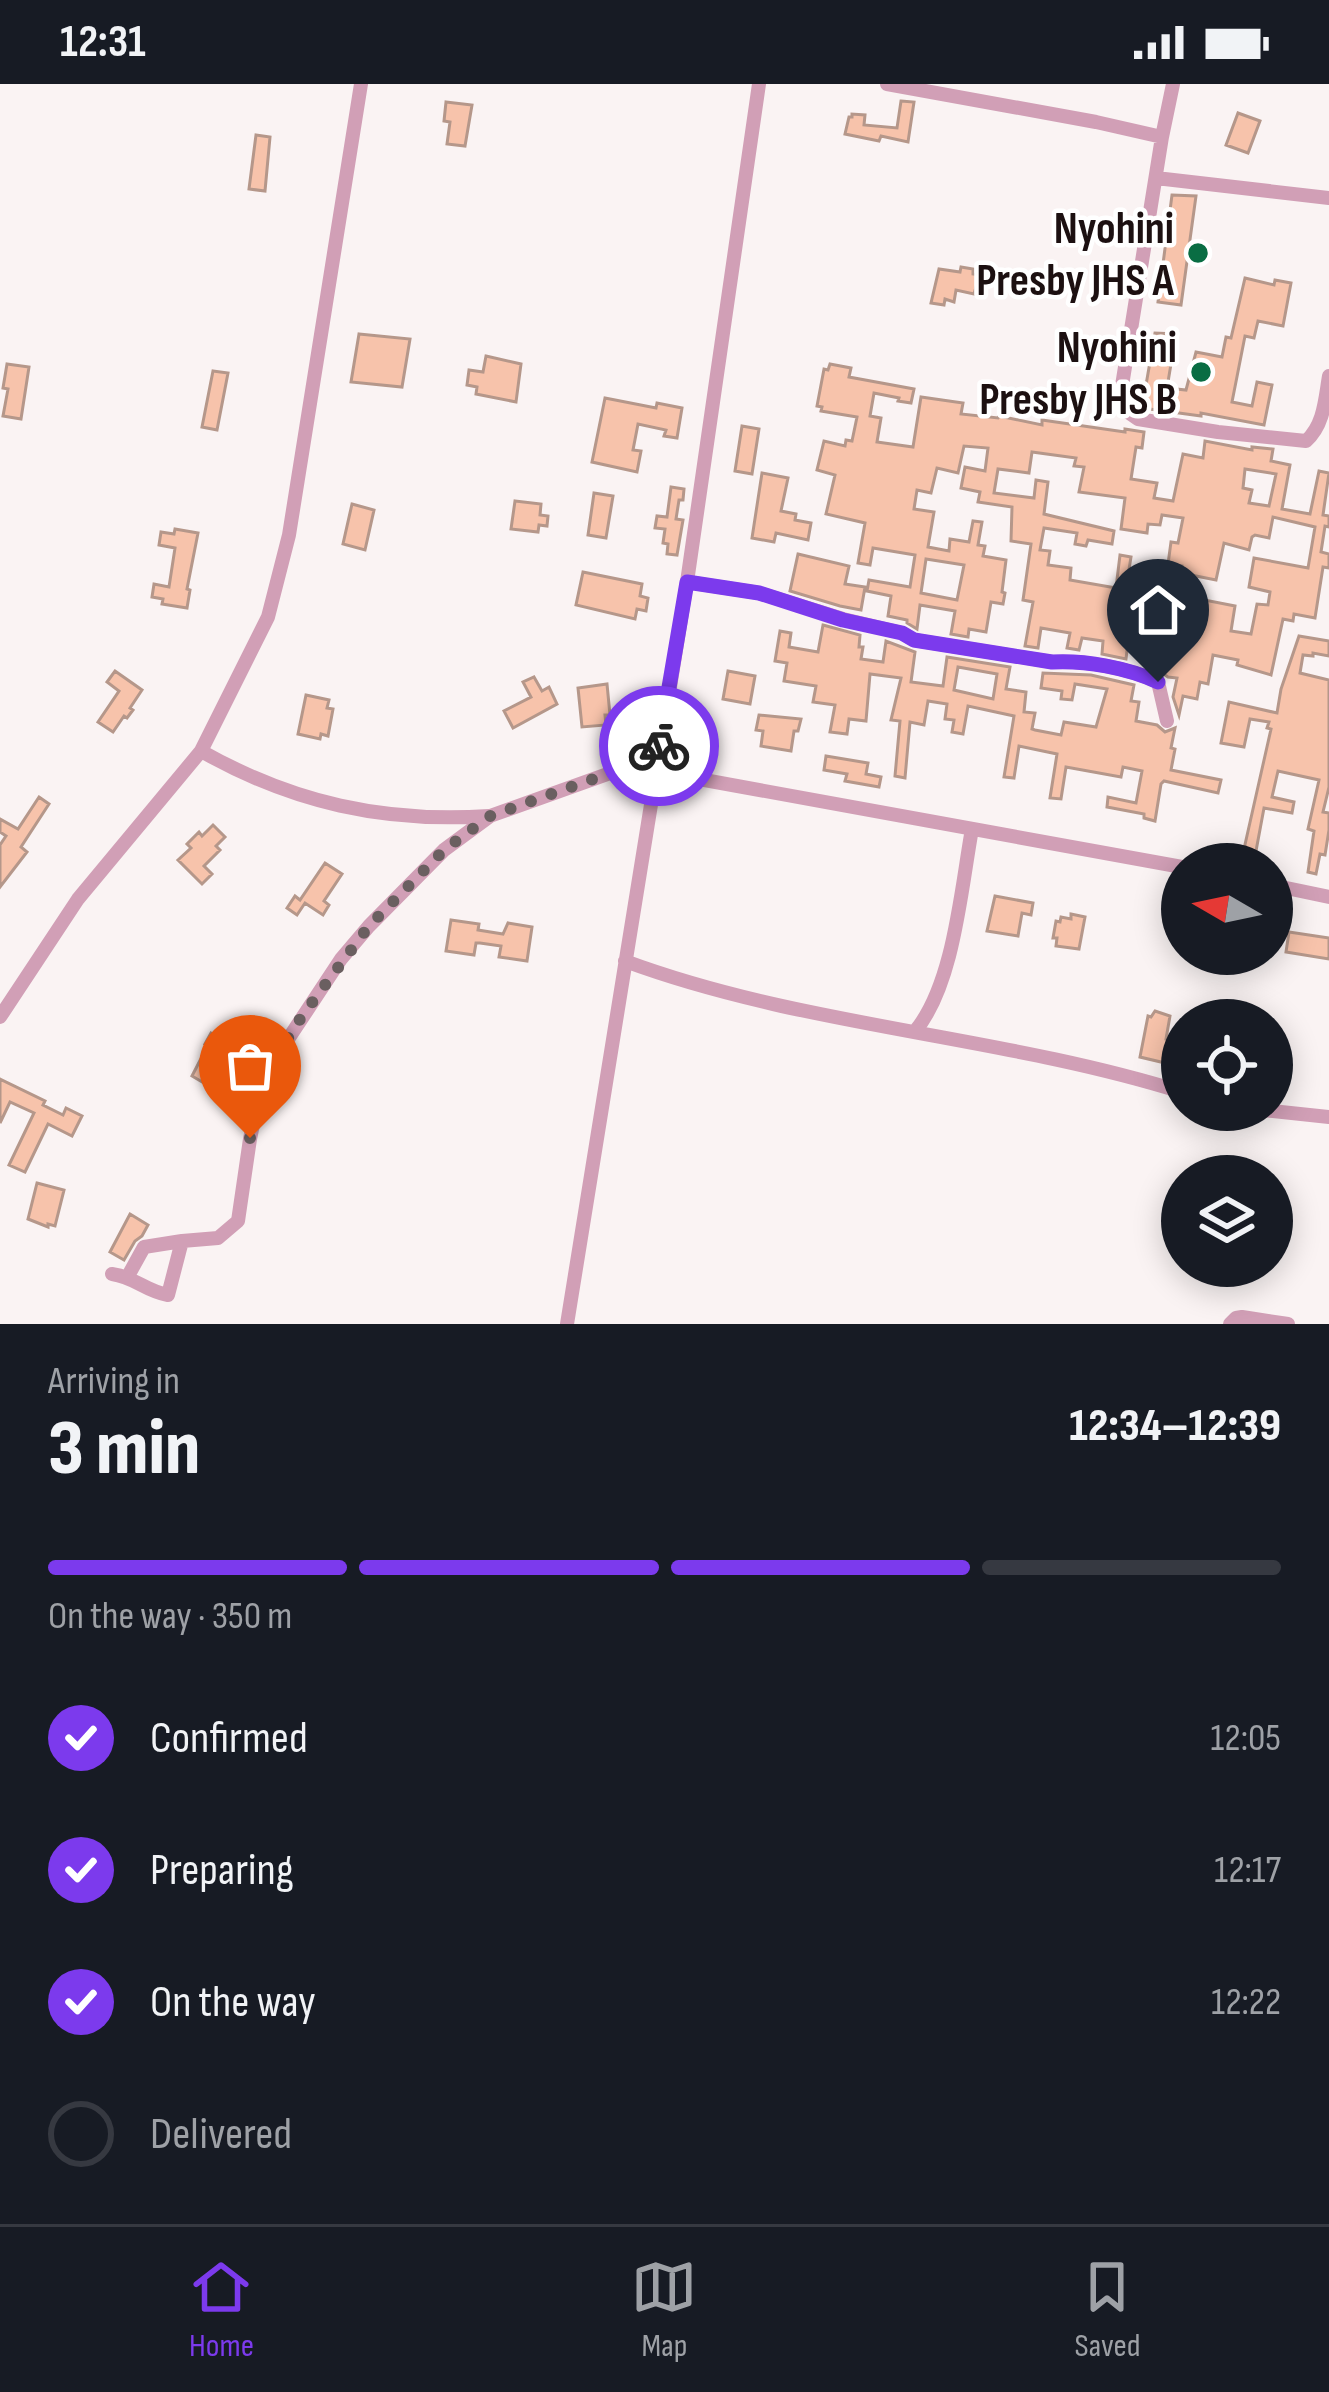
<!DOCTYPE html>
<html lang="en">
<head>
<meta charset="utf-8">
<style>
  body { margin:0; font-family:"Sofia Sans Condensed",sans-serif; background:#242831; color:#f1f3f6; height:100vh; display:flex; flex-direction:column; font-size:45px; white-space:nowrap }
  * { box-sizing:border-box; margin:0 }
  p { font-size:39px; color:#9ea1a6 }
  .icon { flex:none; width:66px; height:66px; fill:none; stroke:currentColor; stroke-width:2; stroke-linecap:round; stroke-linejoin:round }
  .map { position:relative; height:1240px; overflow:hidden }
  .drawer { display:flex; flex-direction:column; background:#171b24; flex:1 }
  .drawer>* { flex:none }
  .needle { width:78px; rotate:279deg }
  .buttons { position:absolute; left:1161px; top:759px; display:grid; gap:24px }
  .buttons a { display:grid; place-items:center; width:132px; height:132px; border-radius:50%; background:#171b24; box-shadow:0 6px 30px #0003; font-size:60px }
  .pin { position:absolute; display:grid; place-items:center; width:102px; height:102px; color:#fff; margin:-123px -51px; border-radius:50% 50% 50% 0; rotate:-45deg; box-shadow:0 0 12px #0007 }
  .pin .icon { rotate:45deg }
  .courier { position:absolute; display:grid; place-items:center; width:120px; height:120px; margin:-60px; border:9px solid #7c3aed; border-radius:50%; background:#fff; color:#222; box-shadow:0 3px 15px #0007 }
  .head em { font-style:normal; font-weight:800 }
  .head div { display:flex; flex-direction:column-reverse }
  .head { display:flex; align-items:center; justify-content:space-between; height:204px; padding:0 48px }
  h1 { font-size:78px; font-weight:800; line-height:90px }
  .bar { display:grid; grid-template-columns:repeat(4,1fr); gap:18px 12px; align-content:center; height:144px; padding:0 48px }
  .bar i { height:15px; border-radius:9px; background:#363941 }
  .bar .on { background:#7c3aed }
  .bar p { grid-column:span 4 }
  ol { padding:0 48px; list-style:none }
  li { display:flex; align-items:center; gap:36px; height:132px }
  li p { margin-inline-start:auto }
  li .icon { padding:12px; border-radius:50%; background:#7c3aed; color:#fff; stroke-width:4 }
  li:last-child { color:#9ea1a6 }
  li i { width:66px; height:66px; border:6px solid #363941; border-radius:50% }
  .status { display:flex; justify-content:space-between; align-items:center; height:84px; padding:0 60px; background:#171b24; direction:ltr }
  .status svg { height:33px; fill:currentColor }
  .tab-bar { display:flex; justify-content:space-around; align-items:center; height:168px; border-top:3px solid #363941; background:#171b24; font-size:33px; color:#9ea1a6 }
  .tab-bar a { display:grid; justify-items:center; gap:6px }
  .tab-bar .on { color:#7c3aed }
  .map>svg:first-child { display:block }
  .building { fill:#f7c3ab; stroke:#b5978a; stroke-width:3; fill-rule:evenodd }
  .lines { fill:none; stroke-linecap:round; stroke-linejoin:round }
  .minor { stroke:#d19fb6; stroke-width:14 }
  .done { stroke:#6a5f60; stroke-width:12; stroke-dasharray:0 21.6 }
  .route { stroke:#7c3aed; stroke-width:15 }
  .poi-dot { fill:#096d43; stroke:#fff; stroke-width:4.5 }
  .labels { text-anchor:middle; stroke-width:9; stroke-linejoin:round; paint-order:stroke }
  .poi-label { font-size:45px; font-weight:bold; fill:#1c1011; stroke:#fff; text-anchor:end }
</style>
</head>
<body>
<div class="status"><b>12:31</b><svg viewBox="0 0 49 12"><path d="M0 12V9h3v3zM5 12V6h3v6zM10 12V3h3v9zM15 12V0h3v12zM26 1h20v11H26zM47 4h2v5h-2z"/></svg></div>
<div class="map">
<svg width="1329" height="1240" viewBox="0 0 1329 1240">
  <rect width="100%" height="100%" fill="#faf3f3"/>
  <!-- building -->
  <path class="building" d="M901 17 914 18 908 58 881 52 879 57 845 50 849 33H852V30L865 31 864 41 897 44Z
    M446 18 472 21 465 62 447 60 450 38 444 37Z
    M1238 29 1260 37 1248 69 1226 61Z
    M256 51 270 53 265 107 249 105Z
    M1172 111 1196 112 1181 221 1158 218Z
    M961 183 973 185V190L987 192 983 205 976 203 974 210 956 206 954 218 945 215 944 221 931 219 939 185 960 188Z
    M1245 194 1274 201 1275 196 1291 199 1283 242 1258 237 1254 254 1245 252 1232 318 1252 322 1257 298 1272 301 1264 341 1201 329V332L1142 324 1155 249 1176 250 1167 304 1186 306 1196 268 1222 273 1226 253 1231 254Z
    M359 250 410 255 402 303 351 298Z
    M486 272 521 280 516 318 476 310 477 303 467 301 469 286 483 288Z
    M7 280 29 283 21 335 3 332 8 305 3 304Z
    M830 280 851 284 849 293 914 305 911 319 898 317 899 314 874 309 870 332 881 334 877 358 913 363 921 313 963 319 961 330 998 334 999 332 1042 341V336L1125 348V345L1144 348 1142 364 1136 363 1131 395 1157 399 1154 414 1173 417 1183 370 1203 374 1205 357 1252 366V363L1273 365 1271 377 1290 381 1282 425 1310 430 1319 387 1329 389 1323 431 1329 432V443L1325 442 1321 468 1329 470V484L1323 483 1315 534 1294 530 1293 537 1283 535 1271 591 1237 581 1238 576 1213 571 1208 600 1200 598 1197 615 1183 612 1179 631 1173 613 1177 594 1168 593 1155 584 1160 547 1130 542 1126 575 1102 570 1103 557 1082 554 1079 566 1067 564 1070 549 1041 544 1038 564 1025 562 1033 518 1023 516 1031 460 1011 457 1012 423 978 418 980 408 961 404 965 383 985 387 988 364 964 362 958 389 937 384 931 409 917 406 914 425 934 428 928 463 949 467 950 455 969 458 973 437 982 438 978 461 985 462 983 472 1006 476 1002 508 1005 509 1003 520 991 518 986 548 969 545 968 553 951 550 955 527 920 521 917 545 907 539V536L888 532 891 512 867 507 869 496 910 503 915 471 873 464 870 481 858 479 865 439 826 430 835 391 817 386 824 357 845 362 846 356 852 357 857 333 821 327 822 323 817 322 824 285 828 286ZM1032 368 1076 374 1074 382 1084 383 1079 408 1125 414 1121 445 1147 449 1148 440 1160 441 1162 431 1183 434 1178 459 1171 458 1168 480 1182 482 1181 489 1216 496 1224 459 1249 466 1252 453 1255 451 1269 454 1273 433 1315 443 1308 484 1254 474 1249 503 1270 508 1268 521 1257 520 1251 550 1231 547 1235 522 1194 514 1195 512 1166 508V511L1126 504 1131 473 1120 471 1116 504 1070 496 1071 484 1048 481 1050 467 1040 466 1044 444 1077 449 1075 460 1086 462 1088 456 1112 460 1114 447 1044 430 1048 398 1036 396 1034 414 994 409 998 385 1029 389ZM1245 385 1276 390 1269 422 1249 419 1252 406 1243 404ZM926 475 964 481 957 516 921 509Z
    M213 287 228 289 217 346 202 343Z
    M605 314 656 324 657 319 682 324 677 354 664 352 666 346 638 340 633 366 641 367 637 388 592 378Z
    M742 342 759 345 752 390 735 387Z
    M762 389 788 394 781 427 796 430 795 436 811 439 808 456 776 449 774 458 752 454Z
    M671 403 684 405 683 416H679L676 435 683 436 677 471 667 470 668 460 663 459 665 445 655 444 657 432 667 433Z
    M594 409 613 412 606 454 588 451Z
    M515 417 541 420 540 431 548 432 547 442 539 441 538 448 511 445Z
    M352 420 374 426 365 466 343 460Z
    M175 445 198 449 187 505 190 506 187 524 162 520 163 515 152 513 154 500 169 503 175 464 159 461 161 448 174 450Z
    M798 470 849 482 845 500 865 503 861 526 840 522 790 507Z
    M583 488 642 500 640 512 648 514 646 527 637 525 635 535 576 521Z
    M823 541 860 551 859 563H863L861 575 883 578 886 557 915 568 911 598 943 602 947 573 1010 583 1006 605 1026 608 1024 628 1035 629 1032 645 1035 646 1061 651 1064 638 1096 643 1107 605 1075 600 1072 616 1061 615 1062 607 1041 604 1043 589 1091 591 1134 601 1131 617 1139 618 1136 637 1157 641 1165 648 1175 644 1171 664 1175 665 1171 686 1221 696 1218 709 1164 697 1161 700 1155 737 1144 734V730L1107 723 1108 713 1136 719 1142 687 1123 683 1121 693 1066 683 1061 715 1050 714 1057 670 1019 662 1014 694 1004 693 1014 632 968 622 963 650 952 648 954 636 945 635 947 620 928 617 924 641 910 638 905 694 895 692 900 637 891 636 901 594 870 590 866 637 849 635 847 650 830 648 835 621 813 618 816 602 784 597 787 579 775 577 780 547 791 549 789 563 818 568ZM958 583 997 590 993 615 954 606Z
    M1299 552 1329 557V572L1313 569V572L1303 571 1300 589 1329 596V703L1323 728 1329 729V746L1325 771 1320 770 1316 790 1308 788 1314 747 1308 745 1319 696 1278 687 1272 713 1294 718 1292 729 1264 724 1256 767 1244 765 1271 645 1267 644 1269 638 1250 635 1244 663 1221 659 1229 618 1277 629 1281 605Z
    M115 587 142 606 130 624 133 626 127 634 124 632 113 648 98 638 119 607 107 598Z
    M728 587 755 592 750 620 723 615Z
    M534 593 542 607 549 603 557 620 513 644 504 627 531 613 523 598Z
    M607 600 610 631H605L606 641 582 643 578 604Z
    M306 611 329 616 327 624 333 625 328 652 321 650 320 655 298 650Z
    M759 631 801 635 798 647H794L791 667 761 662 763 647 756 646Z
    M826 672 868 679 866 690 881 693 879 703 845 697 847 690 824 686Z
    M39 713 49 720 21 763 27 768 0 803V761L6 752 0 748V735L18 745Z
    M213 741 225 753 216 762 220 766 204 782 212 790 202 800 178 776 191 764 187 760 199 748 202 752Z
    M325 779 342 790 324 817 329 821 323 831 305 819 297 831 287 824 295 812 300 816Z
    M995 812 1033 819 1031 831 1022 829 1018 852 987 847Z
    M1071 830 1085 833 1079 865 1056 862 1057 854H1053L1056 837 1060 838 1061 833 1071 835Z
    M451 836 479 840 478 846 503 850 508 839 532 843 527 877 499 873 501 862 480 859H476L474 871 446 867Z
    M1289 848 1329 854V875L1286 868Z
    M1155 927 1170 932 1166 955 1182 958V983L1140 973 1148 932 1151 933Z
    M211 949 232 960 217 988 223 992 217 1002 211 999 209 1002 192 992 208 961 205 960Z
    M0 995 45 1017 43 1021 63 1031 66 1024 82 1032 72 1052 48 1040 25 1088 9 1081 34 1029 10 1018 0 1039Z
    M37 1099 64 1106 55 1142 48 1140V1143L28 1135Z
    M130 1130 148 1141 142 1152 135 1157 124 1176 110 1168Z"/>
  <g class="lines">
    <!-- minor -->
    <path class="minor" d="M887 0 1096 38 1162 53
      M1173 0 1162 53 1120 314 1125 326 1138 335 1218 348 1306 357C1324 341 1325 316 1329 292
      M1156 94 1329 114
      M687 498 759 509 843 535 902 549 914 556 1052 578C1085 576 1128 584 1158 598L1167 637
      M201 667C293 719 384 739 489 732
      M655 687 1182 783
      M1272 801 1329 813
      M625 877C803 943 1000 951 1182 1008
      M0 933 78 815 201 667 268 533 289 451 361 0
      M916 946C954 899 961 805 972 745
      M1262 1026 1329 1033
      M112 1190C135 1193 145 1207 168 1211L182 1157 218 1154 238 1137 250 1055 256 1026 273 978 341 875 369 842 444 766 490 732 658 672
      M128 1192 144 1163 182 1157
      M567 1240 687 498 759 0
      M1230 1240 1236 1234 1242 1233 1288 1240"/>
  </g>
  <g class="lines">
    <!-- done -->
    <path class="done" d="M250 1054 256 1026 273 978 302 932 369 842 444 766 490 732 658 672 659 662"/>
    <!-- route -->
    <path class="route" d="M659 662 687 498 759 509 843 536 902 549 914 556 1052 578C1085 576 1128 584 1158 598"/>
  </g>
  <!-- markers -->
  <g class="poi-dot">
    <circle cx="1198" cy="169" r="12"/>
    <circle cx="1201" cy="288" r="12"/>
  </g>
  <g class="labels">
    <!-- poi labels -->
    <g class="poi-label">
      <text x="1174" y="159">Nyohini<tspan x="1174" dy="52">Presby JHS A</tspan></text>
      <text x="1177" y="278">Nyohini<tspan x="1177" dy="52">Presby JHS B</tspan></text>
    </g>
  </g>
</svg>
<div class="buttons">
<a><svg class="needle" viewBox="-14 -14 28 28"><path d="M0-13l5 13h-10z" fill="#e53935"/><path d="M0 13l5-13h-10z" fill="#9ea1a6"/></svg></a>
<a><svg class="icon" aria-label="locate" viewBox="0 0 24 24"><circle cx="12" cy="12" r="6"/><path d="M12 2v4M12 18v4M2 12h4M18 12h4"/></svg></a>
<a><svg class="icon" aria-label="layers" viewBox="0 0 24 24"><path d="M12 4l9 5-9 5-9-5zM3 14l9 5 9-5"/></svg></a>
</div>
<div class="pin" style="left:250px;top:1054px;background:#ea580c"><svg class="icon" aria-label="bag" viewBox="0 0 24 24"><path d="M5 8h14l-1 12H6zM9 8a3 3 0 0 1 6 0"/></svg></div>
<div class="pin" style="left:1158px;top:598px;background:#1f2937"><svg class="icon" aria-label="home" viewBox="0 0 24 24"><path d="M3 11l9-7 9 7M6 9v11h12V9"/></svg></div>
<div class="courier" style="left:659px;top:662px"><svg class="icon" aria-label="bike" viewBox="0 0 24 24"><circle cx="6" cy="16" r="4"/><circle cx="18" cy="16" r="4"/><path d="M6 16l4-8h5l3 8M10 8l3 8H6M13 5h3"/></svg></div>
</div>
<section class="drawer">
<div class="head"><div><h1>3 min</h1><p>Arriving in</p></div><em>12:34–12:39</em></div>
<div class="bar"><i class="on"></i><i class="on"></i><i class="on"></i><i></i><p>On the way · 350 m</p></div>
<ol>
<li><svg class="icon" aria-label="check" viewBox="0 0 24 24"><path d="M5 12l5 5 9-10"/></svg>Confirmed<p>12:05</p></li>
<li><svg class="icon" aria-label="check" viewBox="0 0 24 24"><path d="M5 12l5 5 9-10"/></svg>Preparing<p>12:17</p></li>
<li><svg class="icon" aria-label="check" viewBox="0 0 24 24"><path d="M5 12l5 5 9-10"/></svg>On the way<p>12:22</p></li>
<li><i></i>Delivered</li>
</ol>
</section>
<nav class="tab-bar">
<a class="on"><svg class="icon" aria-label="home" viewBox="0 0 24 24"><path d="M3 11l9-7 9 7M6 9v11h12V9"/></svg>Home</a>
<a><svg class="icon" aria-label="map" viewBox="0 0 24 24"><path d="M3 6l6-2 6 2 6-2v14l-6 2-6-2-6 2zM9 4v14M15 6v14"/></svg>Map</a>
<a><svg class="icon" aria-label="saved" viewBox="0 0 24 24"><path d="M7 4h10v16l-5-4-5 4z"/></svg>Saved</a>
</nav>
</body>
</html>
